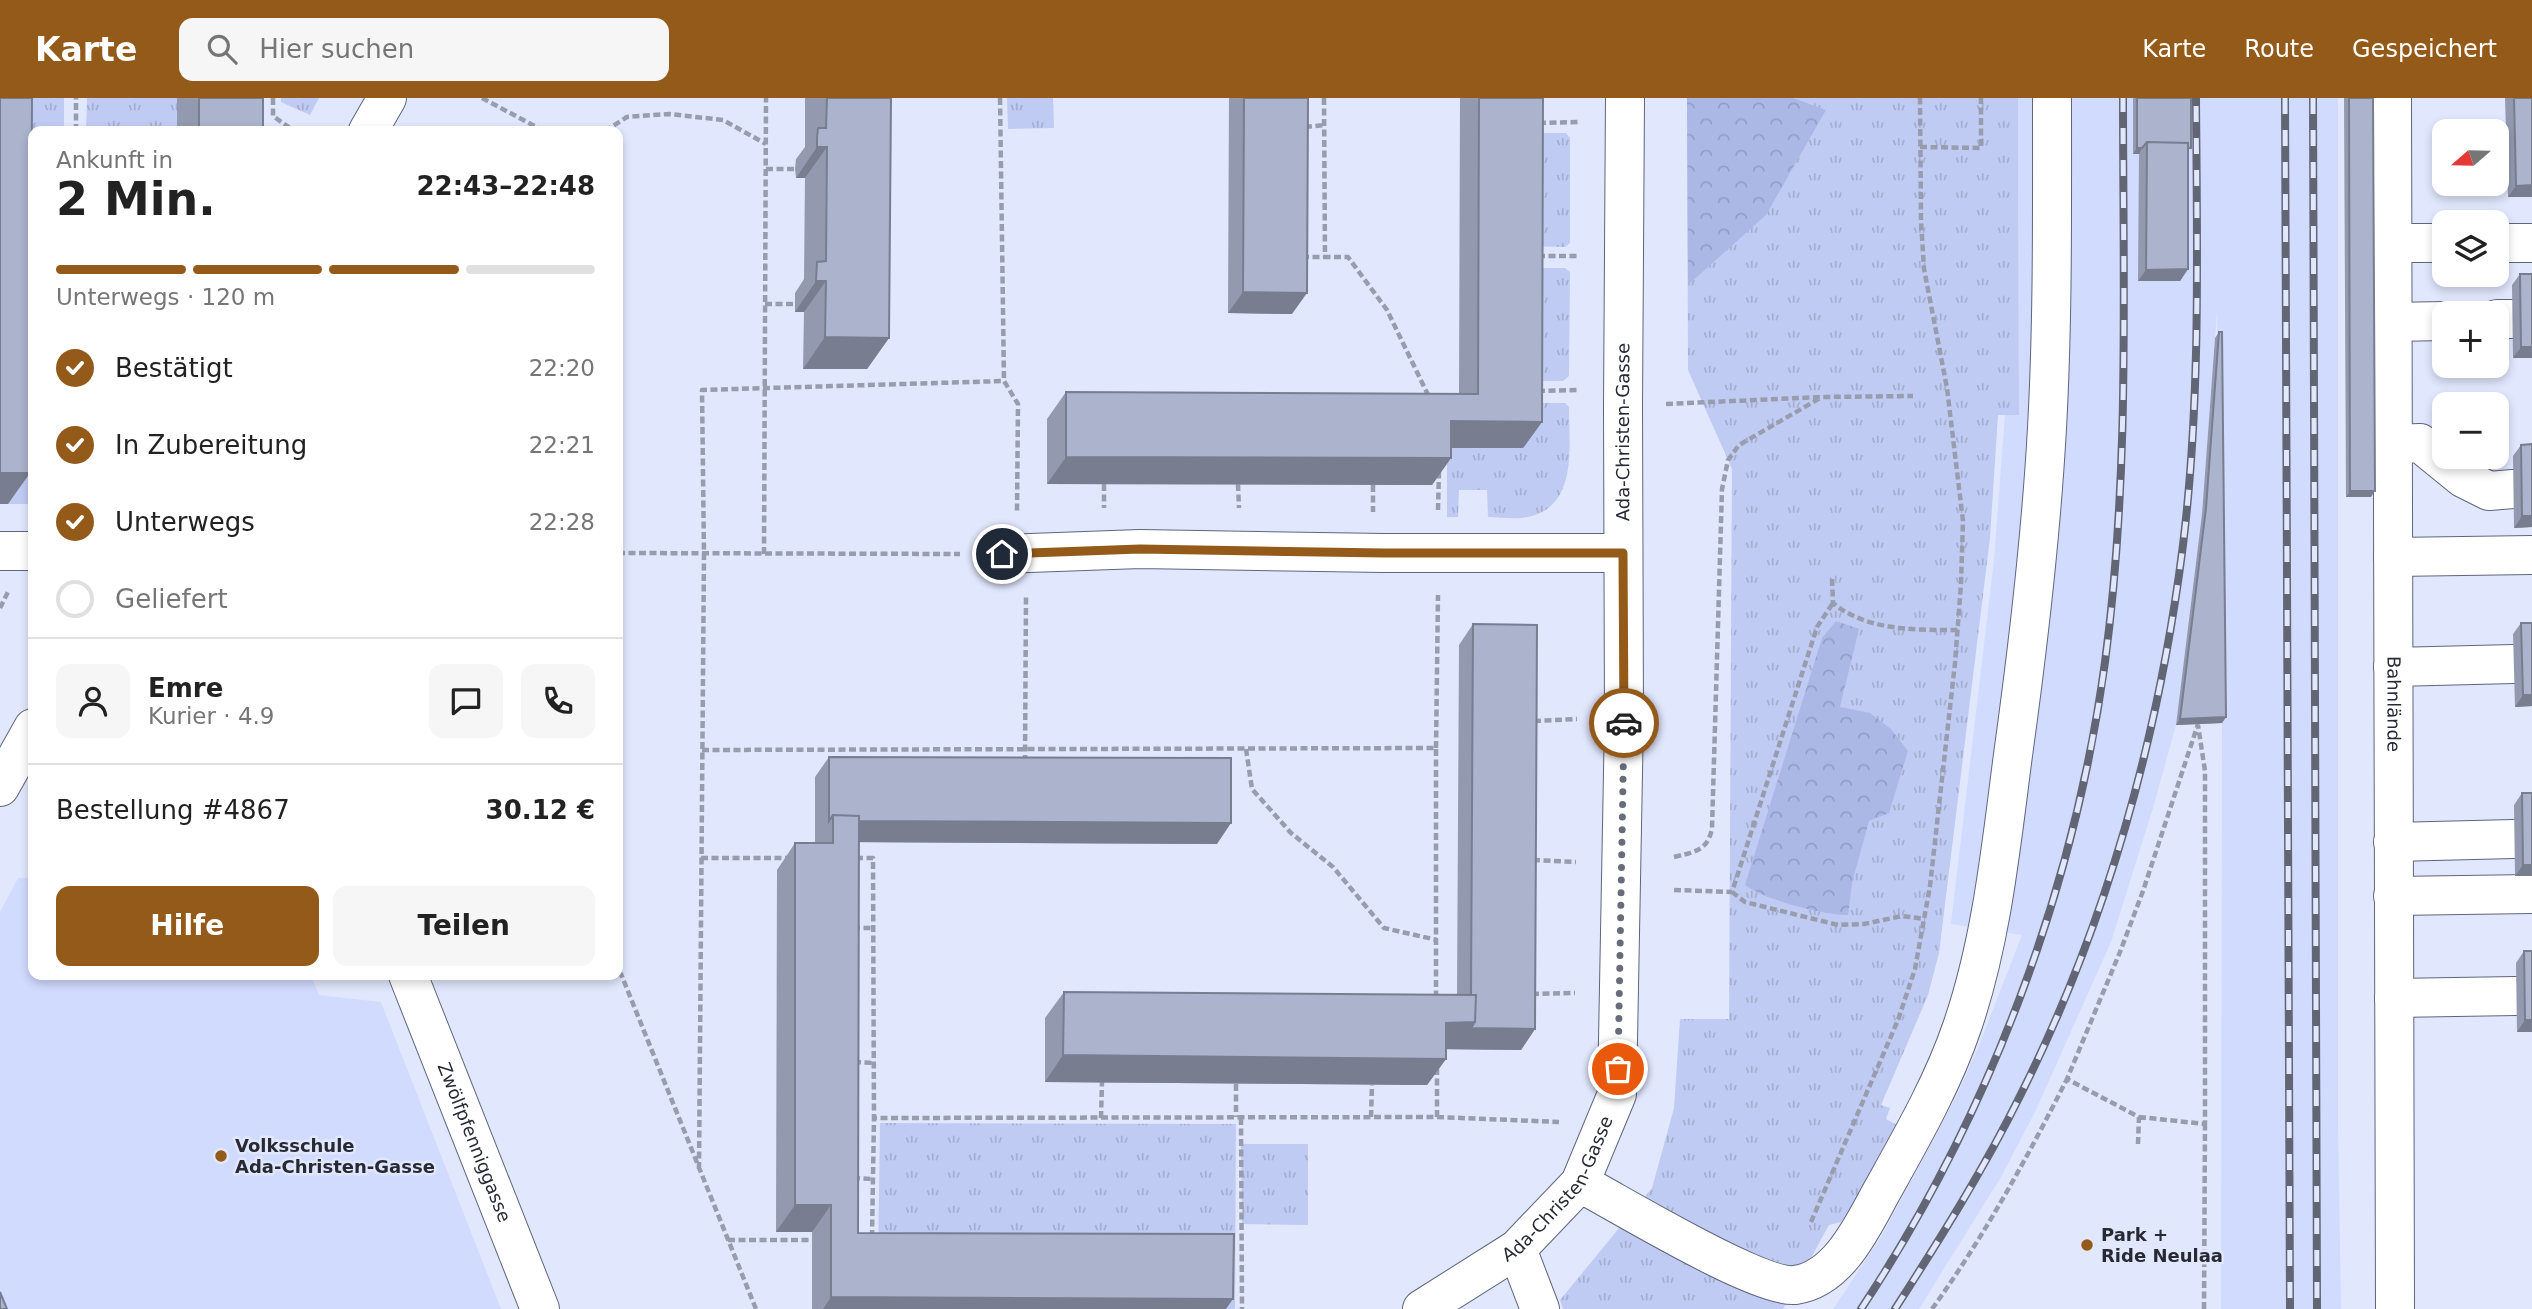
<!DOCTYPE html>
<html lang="de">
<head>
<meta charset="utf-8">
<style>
  body { margin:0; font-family:"DejaVu Sans",sans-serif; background:#f6f6f6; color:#222; height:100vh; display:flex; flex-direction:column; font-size:26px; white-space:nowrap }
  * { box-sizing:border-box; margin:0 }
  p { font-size:23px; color:#767676 }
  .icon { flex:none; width:38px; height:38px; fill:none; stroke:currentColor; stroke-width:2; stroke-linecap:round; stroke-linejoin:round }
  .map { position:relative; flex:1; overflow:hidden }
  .side { position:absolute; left:28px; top:28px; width:595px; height:854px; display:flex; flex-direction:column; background:#fff; border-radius:14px; box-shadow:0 4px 10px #0003 }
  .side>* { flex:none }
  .needle { width:46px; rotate:250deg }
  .tools { position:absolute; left:2432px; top:21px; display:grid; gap:14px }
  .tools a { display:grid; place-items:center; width:77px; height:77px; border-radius:14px; background:#fff; box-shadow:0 4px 10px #0003; font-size:35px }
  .pin { position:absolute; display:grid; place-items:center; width:60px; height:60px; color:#fff; margin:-30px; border:4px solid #fff; border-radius:50%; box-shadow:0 2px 7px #0007 }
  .courier { position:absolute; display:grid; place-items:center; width:70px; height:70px; margin:-35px; border:5px solid #945a19; border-radius:50%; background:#fff; color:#222; box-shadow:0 2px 9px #0007 }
  .head em { font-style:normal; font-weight:700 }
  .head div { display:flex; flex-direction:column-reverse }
  .head { display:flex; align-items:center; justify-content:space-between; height:119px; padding:0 28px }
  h1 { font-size:46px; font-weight:700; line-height:52px }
  .bar { display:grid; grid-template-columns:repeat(4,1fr); gap:10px 7px; align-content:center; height:84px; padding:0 28px }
  .bar i { height:9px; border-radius:5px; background:#e0e0e0 }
  .bar .selected { background:#945a19 }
  .bar p { grid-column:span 4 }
  .line { display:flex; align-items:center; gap:18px; padding:0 28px; border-top:2px solid #e0e0e0 }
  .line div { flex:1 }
  .round { display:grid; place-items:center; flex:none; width:74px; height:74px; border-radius:14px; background:#f6f6f6 }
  ol { padding:0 28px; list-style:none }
  li { display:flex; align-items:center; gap:21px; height:77px }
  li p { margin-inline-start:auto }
  li .icon { padding:7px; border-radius:50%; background:#945a19; color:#fff; stroke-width:4 }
  li:last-child { color:#767676 }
  li i { width:38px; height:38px; border:4px solid #e0e0e0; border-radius:50% }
  .cta { display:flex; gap:14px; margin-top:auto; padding:14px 28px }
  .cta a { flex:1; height:80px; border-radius:14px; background:#945a19; color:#fff; font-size:28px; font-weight:700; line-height:80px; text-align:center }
  .cta a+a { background:#f6f6f6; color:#222 }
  header { display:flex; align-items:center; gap:42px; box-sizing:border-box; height:98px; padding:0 35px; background:#945a19; color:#fff }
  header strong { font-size:33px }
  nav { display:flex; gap:38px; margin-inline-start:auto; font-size:24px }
  .search { width:490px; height:63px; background:#f6f6f6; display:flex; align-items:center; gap:18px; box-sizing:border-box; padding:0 24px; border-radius:14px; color:#767676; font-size:26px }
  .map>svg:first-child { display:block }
  .built { fill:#d1dbfe }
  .grass { fill:url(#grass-tufts) }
  .forest { fill:url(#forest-crowns) }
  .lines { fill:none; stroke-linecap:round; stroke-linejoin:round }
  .minor-casing { stroke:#5f657d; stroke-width:40 }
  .path { stroke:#989dae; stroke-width:4.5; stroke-dasharray:7 3.5; stroke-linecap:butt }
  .minor { stroke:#fff; stroke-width:38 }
  .rail-casing { stroke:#626674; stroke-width:8 }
  .rail { stroke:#e1e7fd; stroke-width:5; stroke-dasharray:16; stroke-linecap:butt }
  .wall { fill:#939ab0 }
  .shaded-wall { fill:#787d90 }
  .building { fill:#abb3cd; stroke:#787d90; stroke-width:2 }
  .done { stroke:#686c7a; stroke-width:7; stroke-dasharray:0 12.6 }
  .route { stroke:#945a19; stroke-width:9 }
  .poi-dot { fill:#945a19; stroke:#e1e7fd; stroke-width:2.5 }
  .labels { text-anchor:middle; stroke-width:5; stroke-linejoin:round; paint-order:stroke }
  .street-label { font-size:18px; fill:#272a34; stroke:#e1e7fd }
  .poi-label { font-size:18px; font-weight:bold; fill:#272a34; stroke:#e1e7fd; text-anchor:start }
</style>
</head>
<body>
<header>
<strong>Karte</strong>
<div class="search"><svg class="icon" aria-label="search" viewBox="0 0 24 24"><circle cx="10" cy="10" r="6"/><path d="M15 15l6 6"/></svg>Hier suchen</div>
<nav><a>Karte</a><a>Route</a><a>Gespeichert</a></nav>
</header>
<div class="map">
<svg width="2532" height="1211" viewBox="0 0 2532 1211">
  <defs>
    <pattern id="grass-tufts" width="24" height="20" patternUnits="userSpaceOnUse" patternTransform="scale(1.75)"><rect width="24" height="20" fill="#c0cbf3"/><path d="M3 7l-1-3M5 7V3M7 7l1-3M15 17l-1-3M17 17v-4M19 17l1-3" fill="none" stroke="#a5aed1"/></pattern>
    <pattern id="forest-crowns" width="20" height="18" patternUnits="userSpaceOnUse" patternTransform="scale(1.75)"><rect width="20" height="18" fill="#abb8e6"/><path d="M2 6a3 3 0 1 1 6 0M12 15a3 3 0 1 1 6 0" fill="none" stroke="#939ec6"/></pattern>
  </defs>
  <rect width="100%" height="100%" fill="#e1e7fd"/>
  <!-- built -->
  <path class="built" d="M2018 0H2338V1026L2341 1211H2221L2222 625 2217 213 2202 416 2176 627 2153 710 2111 844 2035 1014 2001 1079 1919 1211H1833L1881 1139 1956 999 1978 950 2022 837 1951 826 1994 462 2005 317 2019 316Z
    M18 780H33V877H311L319 897 381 904 501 1211H0V814Z"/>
  <!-- grass -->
  <path class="grass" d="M0 0H64V33H33V67L10 68Z
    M87 0H177V33H86Z
    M281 0H319L310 17 281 4Z
    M1007 0H1053L1054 30 1008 31Z
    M1687 0H2018L2019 317H1998L1990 440 1939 855 1928 897 1881 1007 1890 1010 1886 1021 1897 1027 1856 1104 1841 1124 1829 1127 1783 1211H1563L1560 1202 1652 1090 1674 1010 1680 921H1729L1732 371 1688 272Z
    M1524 35H1566L1570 40V145L1565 149 1523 148Z
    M1524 170H1565L1570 174 1569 278 1563 283H1523Z
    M1524 305H1565L1569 309C1569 350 1579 414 1521 420 1510 421 1499 419 1488 419L1487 392H1459L1458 419H1447V350H1459Z
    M8 359H33V406H8Z
    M880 1025 1236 1026 1235 1211H1215L878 1162Z
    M1241 1046H1308V1127L1242 1126Z"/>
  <!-- forest -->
  <path class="forest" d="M1687 0H1793L1826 12 1766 117 1688 187Z
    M1836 523 1859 531 1840 609 1870 615 1891 631 1908 653 1889 715 1869 723 1852 785 1848 817C1823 817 1765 802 1745 787L1822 540Z"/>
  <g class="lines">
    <!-- minor casing -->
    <g class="minor-casing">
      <g id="minor">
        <path id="s1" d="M2392 0 2395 1211"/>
        <path d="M368 33 387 0"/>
        <path d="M2392 145H2445"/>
        <path d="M2497 145H2532"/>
        <path d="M2497 221H2512"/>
        <path d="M2392 224 2445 223"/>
        <path d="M2392 346 2420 345 2463 380 2489 393 2513 391"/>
        <path d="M0 453H33"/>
        <path d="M1002 456 1140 451 1384 455H1623"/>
        <path d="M2393 459 2532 457"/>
        <path d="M2393 569 2514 566"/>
        <path d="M0 689 33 630"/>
        <path d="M2393 744 2514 741"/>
        <path d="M2393 798 2532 796"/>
        <path id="s2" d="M408 877 540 1211"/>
        <path d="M2394 900 2516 898"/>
        <path d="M1580 1085C1620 1106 1759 1191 1795 1187 1840 1181 1864 1125 1883 1091 1912 1039 1943 985 1962 929 1992 842 2001 748 2013 657 2028 549 2041 439 2047 330 2053 220 2052 110 2052 0"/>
        <path d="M1517 1151 1540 1211"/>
        <path id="s3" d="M1422 1211 1517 1151 1580 1085 1617 996 1624 621 1623 308 1625 0"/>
      </g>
    </g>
    <!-- path -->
    <path class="path" d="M273 0V18L294 33
      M482 0 544 33
      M1000 0 1004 283 1018 306 1017 413
      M1324 0 1325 159H1348L1387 212 1430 301
      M1539 25 1579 24
      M1305 29 1324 27
      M76 33V0
      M605 33 627 19 669 16 723 22 766 46
      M1920 49 1981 50V0
      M766 71H795
      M1538 158H1578
      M1302 159H1325
      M765 206H795
      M1538 293 1579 292
      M1666 306 1822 299 1913 298
      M1104 386V410
      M1238 386 1239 410
      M1373 387V414
      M1438 412 1439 372
      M618 455 960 456
      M764 456 766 0
      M1832 481 1833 505C1867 533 1915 532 1958 532
      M0 510 8 494
      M1534 623 1577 621
      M1436 650 1438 497
      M1246 651 1252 691 1291 735 1333 769 1384 830 1437 842
      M702 652 1436 650V900
      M1025 664 1026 498
      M1674 759C1694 754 1708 753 1712 730L1722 391 1728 362 1739 347 1822 299
      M701 760H789
      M856 760H873L874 1020 1437 1019V969
      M1533 762 1576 764
      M1674 792 1732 794 1817 529 1833 505
      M1732 794 1745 804 1838 827 1864 826 1902 818 1925 821
      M853 830H873
      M618 876H621L756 1211
      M453 878 473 877
      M1532 896 1575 895
      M854 964 874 965
      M1236 986V1019
      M1371 1019 1372 987
      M1437 1019 1559 1024
      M2139 1019 2205 1026V673L2198 627
      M1101 1020 1102 984
      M1241 1020 1242 1211
      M2138 1046 2139 1019 2067 981 2120 854 2143 793 2198 626
      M699 1071 704 456 702 292 1004 283
      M853 1080 873 1081
      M1811 1124 1898 922 1915 871 1930 788 1955 565 1961 486 1963 423 1947 290 1924 171 1921 123 1920 0
      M872 1139 874 1020
      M728 1142H813
      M1932 1211C1984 1139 2027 1060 2067 981
      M2204 1211 2205 1026"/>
    <!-- minor -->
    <use href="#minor" class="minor"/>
    <!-- rail casing -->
    <g class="rail-casing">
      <path id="rail" d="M2285 0 2290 1211
        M2313 0 2317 1211
        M1861 1211C1989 1018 2074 793 2105 564 2130 377 2123 187 2123 0
        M1895 1211C1940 1141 1984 1071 2021 996 2107 824 2159 638 2183 447 2201 299 2197 149 2196 0"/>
    </g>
    <!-- rail -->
    <use href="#rail" class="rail"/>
  </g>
  <!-- wall -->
  <path class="wall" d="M177 0H263V33H177Z
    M805 0H891L889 240 867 271H803L804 214H795V195L804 181 805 80H796L795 71 796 61 805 49Z
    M1229 0H1308L1292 216 1228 215Z
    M1460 0H1543L1542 324 1523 350H1451V360L1432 387 1047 386V321L1066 294 1459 296Z
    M2133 0H2191L2188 55V171L2180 183H2138L2139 56H2133Z
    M2344 0H2373L2371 399H2346Z
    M2505 0H2532V99H2508Z
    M2520 176 2532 260H2513L2512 187Z
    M2219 234 2226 619 2222 625 2176 627 2202 416 2215 240Z
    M2532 346V429L2514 430 2513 358 2521 347Z
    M2521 525 2532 608 2515 609 2513 536Z
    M1473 526 1535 931 1521 952 1446 951V961L1427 987 1045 984V920L1064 894 1457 897 1459 547Z
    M829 659 1217 746 859 744 858 1135 1226 1211H812V1134H776L777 772 795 745H815V679Z
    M2522 695 2532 778H2515L2514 707Z
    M2524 853 2532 934H2517L2516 865Z"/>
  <!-- shaded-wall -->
  <path class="shaded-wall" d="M817 49H827L805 80H796Z
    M2137 50H2142L2139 56H2133Z
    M2532 87V99H2508L2516 88Z
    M2188 171 2180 183H2138L2146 172Z
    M816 183H826L804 214H795Z
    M1243 194 1307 195 1292 216 1228 215Z
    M825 239 889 240 867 271H803Z
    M2521 249H2532V260H2513Z
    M1451 323 1542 324 1523 350H1432Z
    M1066 359 1451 360 1432 387 1047 386Z
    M0 375H30L8 406H0Z
    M2350 393H2375L2371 399H2346Z
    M2522 418H2532V429L2514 430Z
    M2523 597H2532V608L2515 609Z
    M2226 619 2222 625 2176 627 2180 621Z
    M833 723 1231 725 1217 746 833 744Z
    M2523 767H2532V778H2515Z
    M2525 922H2532V934H2517Z
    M1475 924 1535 931 1521 952 1427 951 1446 925Z
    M1063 957 1446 961 1427 987 1045 984Z
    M795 1107H831L812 1134H776Z
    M831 1199 1233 1201 1226 1211H823Z"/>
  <!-- building -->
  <path class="building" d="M0 0H32L30 375H0Z
    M199 0H263V33H199Z
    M827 0H891L889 240 825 239 826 183H816L817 164 826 163 827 49H817V40L818 30H826Z
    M1244 0H1308L1307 195 1243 194Z
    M1479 0H1543L1542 324 1451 323V360L1066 359V294L1478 296Z
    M2137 0H2191V50H2188V45L2147 44 2142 50H2137Z
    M2349 0H2373L2375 393H2350Z
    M2514 0H2532V87L2516 88Z
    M2147 44 2188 45V171L2146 172Z
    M2520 176H2532V249H2521Z
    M2219 234H2222L2226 619 2180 621 2206 410Z
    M2532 346V418H2522L2521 347Z
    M2521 525H2532V597H2523Z
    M1473 526 1537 527 1535 931 1471 930 1475 924 1476 897H1471Z
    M829 659 1231 660V725L859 723V718L833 717 829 723Z
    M2522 695H2532V767H2523Z
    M833 717 859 718 858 1135 1234 1136 1233 1201 831 1199V1107H795V745H833Z
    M2524 853H2532V922H2525Z
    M1064 894 1476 897 1475 924 1446 925V961L1063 957Z
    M0 1194 7 1211H0Z"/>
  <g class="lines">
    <!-- done -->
    <path class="done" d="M1618 971 1624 625"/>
    <!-- route -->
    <path class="route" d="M1002 456 1140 451 1384 455H1623L1624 625"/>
  </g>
  <!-- markers -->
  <g class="poi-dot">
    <circle cx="221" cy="1058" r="7"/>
    <circle cx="2087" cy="1147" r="7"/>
  </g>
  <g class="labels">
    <!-- street labels -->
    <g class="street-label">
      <text dy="6" stroke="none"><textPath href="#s3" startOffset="962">Ada-Christen-Gasse</textPath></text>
      <text dy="6" stroke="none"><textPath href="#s1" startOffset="606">Bahnlände</textPath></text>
      <text dy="6" stroke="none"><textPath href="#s2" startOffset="180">Zwölfpfenniggasse</textPath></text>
      <text dy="6" stroke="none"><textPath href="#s3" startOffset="186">Ada-Christen-Gasse</textPath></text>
    </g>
    <!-- poi labels -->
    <g class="poi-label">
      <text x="235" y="1054">Volksschule<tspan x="235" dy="21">Ada-Christen-Gasse</tspan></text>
      <text x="2101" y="1143">Park +<tspan x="2101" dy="21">Ride Neulaa</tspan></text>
    </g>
  </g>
</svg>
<div class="tools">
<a><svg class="needle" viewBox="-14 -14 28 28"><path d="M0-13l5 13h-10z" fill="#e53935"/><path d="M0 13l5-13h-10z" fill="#767676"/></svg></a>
<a><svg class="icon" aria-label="layers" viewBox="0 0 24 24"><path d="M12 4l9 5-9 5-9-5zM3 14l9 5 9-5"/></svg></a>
<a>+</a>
<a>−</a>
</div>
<div class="pin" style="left:1618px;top:971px;background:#ea580c"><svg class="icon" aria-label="bag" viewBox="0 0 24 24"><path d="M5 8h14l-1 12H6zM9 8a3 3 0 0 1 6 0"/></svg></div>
<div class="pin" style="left:1002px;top:456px;background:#1f2937"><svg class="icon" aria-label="home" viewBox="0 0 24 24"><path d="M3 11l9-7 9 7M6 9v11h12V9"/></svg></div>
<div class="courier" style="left:1624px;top:625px"><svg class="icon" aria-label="car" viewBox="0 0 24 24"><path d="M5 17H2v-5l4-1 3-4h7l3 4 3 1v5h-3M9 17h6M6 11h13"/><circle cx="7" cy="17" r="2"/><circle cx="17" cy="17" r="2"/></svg></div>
<section class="side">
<div class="head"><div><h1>2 Min.</h1><p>Ankunft in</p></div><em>22:43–22:48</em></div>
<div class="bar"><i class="selected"></i><i class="selected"></i><i class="selected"></i><i></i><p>Unterwegs · 120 m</p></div>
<ol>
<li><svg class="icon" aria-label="check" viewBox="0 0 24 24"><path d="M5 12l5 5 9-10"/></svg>Bestätigt<p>22:20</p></li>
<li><svg class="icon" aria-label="check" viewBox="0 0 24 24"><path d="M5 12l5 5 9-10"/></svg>In Zubereitung<p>22:21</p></li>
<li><svg class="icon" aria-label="check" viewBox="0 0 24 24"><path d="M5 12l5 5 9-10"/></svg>Unterwegs<p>22:28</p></li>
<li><i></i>Geliefert</li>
</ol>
<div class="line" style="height:126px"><a class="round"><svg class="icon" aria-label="person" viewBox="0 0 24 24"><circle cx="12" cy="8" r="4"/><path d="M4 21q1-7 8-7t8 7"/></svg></a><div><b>Emre</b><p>Kurier · 4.9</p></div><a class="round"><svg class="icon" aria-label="chat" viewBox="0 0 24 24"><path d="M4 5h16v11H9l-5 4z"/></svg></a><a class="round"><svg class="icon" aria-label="phone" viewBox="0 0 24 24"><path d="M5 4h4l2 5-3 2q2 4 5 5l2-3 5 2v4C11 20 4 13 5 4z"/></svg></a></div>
<div class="line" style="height:91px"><div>Bestellung #4867</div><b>30.12 €</b></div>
<div class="cta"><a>Hilfe</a><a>Teilen</a></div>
</section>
</div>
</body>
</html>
